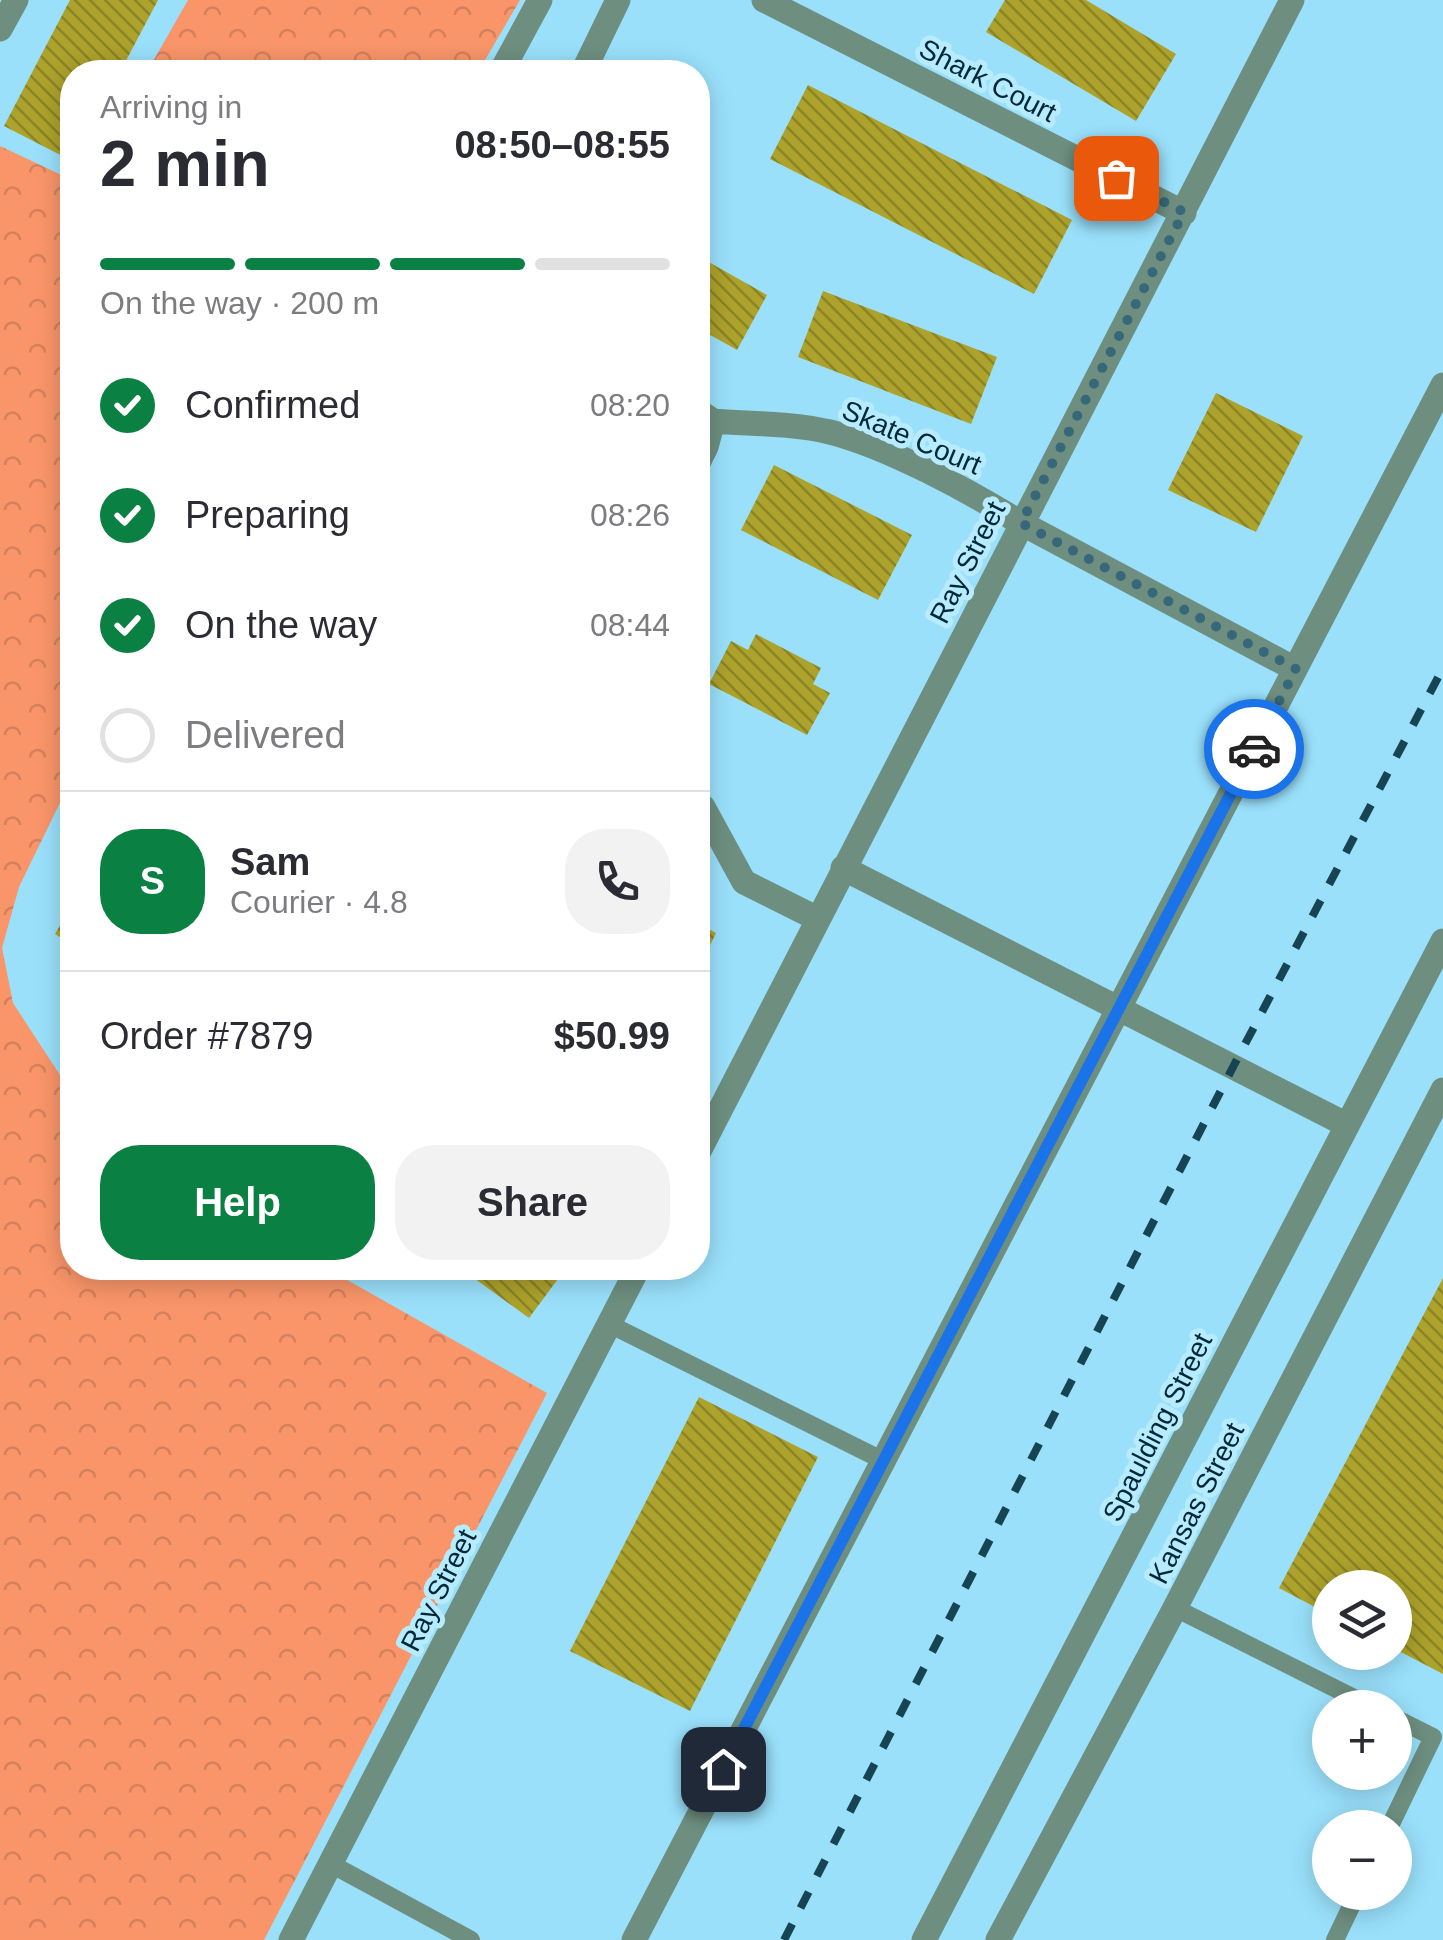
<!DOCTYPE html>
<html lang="en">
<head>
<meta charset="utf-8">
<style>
  body { margin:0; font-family:Helvetica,sans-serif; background:#f2f2f3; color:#2b2b33; height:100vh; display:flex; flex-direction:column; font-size:38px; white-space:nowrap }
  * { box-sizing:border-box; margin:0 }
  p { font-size:32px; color:#7c7c81 }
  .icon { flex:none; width:55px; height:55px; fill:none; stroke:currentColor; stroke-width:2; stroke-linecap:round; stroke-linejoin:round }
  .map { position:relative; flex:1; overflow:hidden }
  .panel { position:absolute; left:60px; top:60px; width:650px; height:1220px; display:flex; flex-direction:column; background:#fff; border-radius:40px; box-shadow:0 5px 25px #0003 }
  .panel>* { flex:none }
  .buttons { position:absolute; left:1312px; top:1570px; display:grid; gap:20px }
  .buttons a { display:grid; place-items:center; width:100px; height:100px; border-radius:50%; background:#fff; box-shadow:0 5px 25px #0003; font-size:50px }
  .pin { position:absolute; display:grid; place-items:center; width:85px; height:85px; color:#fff; margin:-42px; border-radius:20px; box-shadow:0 5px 15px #0006 }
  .courier { position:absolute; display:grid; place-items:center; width:100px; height:100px; margin:-50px; border:8px solid #1a73e8; border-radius:50%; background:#fff; color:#222; box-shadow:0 2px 12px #0007 }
  .headline em { font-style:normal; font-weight:700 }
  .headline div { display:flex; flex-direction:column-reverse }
  .headline { display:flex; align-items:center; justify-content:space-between; height:170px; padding:0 40px }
  h1 { font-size:65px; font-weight:700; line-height:75px }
  .bar { display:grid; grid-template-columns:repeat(4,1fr); gap:15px 10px; align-content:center; height:120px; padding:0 40px }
  .bar i { height:12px; border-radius:8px; background:#e1e1e2 }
  .bar .active { background:#0b8043 }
  .bar p { grid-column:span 4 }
  .line { display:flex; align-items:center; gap:25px; padding:0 40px; border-top:2px solid #e1e1e2 }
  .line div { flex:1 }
  .round { display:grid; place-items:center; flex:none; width:105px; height:105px; border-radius:40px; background:#f2f2f3 }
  ol { padding:0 40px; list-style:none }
  li { display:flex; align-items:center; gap:30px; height:110px }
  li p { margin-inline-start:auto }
  li .icon { padding:10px; border-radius:50%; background:#0b8043; color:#fff; stroke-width:4 }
  li:last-child { color:#7c7c81 }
  li i { width:55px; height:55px; border:5px solid #e1e1e2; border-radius:50% }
  .action { display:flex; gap:20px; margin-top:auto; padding:20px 40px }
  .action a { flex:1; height:115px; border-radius:40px; background:#0b8043; color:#fff; font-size:40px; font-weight:700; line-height:115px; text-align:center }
  .action a+a { background:#f2f2f3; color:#2b2b33 }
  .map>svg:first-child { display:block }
  .forest { fill:url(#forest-crowns) }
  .building { fill:url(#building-back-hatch) }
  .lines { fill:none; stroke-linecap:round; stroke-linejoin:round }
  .service { stroke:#6e8f7f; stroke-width:18 }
  .minor { stroke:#6e8f7f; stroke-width:25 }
  .tertiary { stroke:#6e8f7f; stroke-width:25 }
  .rail { stroke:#174453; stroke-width:8; stroke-dasharray:18 18; stroke-linecap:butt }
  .done { stroke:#36687a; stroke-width:10; stroke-dasharray:0 18 }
  .route { stroke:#1a73e8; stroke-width:12 }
  .labels { text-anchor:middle; stroke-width:10; stroke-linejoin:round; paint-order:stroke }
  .street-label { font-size:28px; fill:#002835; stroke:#b7ebff }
</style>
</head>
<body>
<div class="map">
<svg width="1443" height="1940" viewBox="0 0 1443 1940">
  <defs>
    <pattern id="forest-crowns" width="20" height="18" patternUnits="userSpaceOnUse" patternTransform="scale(2.5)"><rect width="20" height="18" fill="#f99569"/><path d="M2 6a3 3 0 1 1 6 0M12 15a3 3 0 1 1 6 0" fill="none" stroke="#d4805c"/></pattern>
    <pattern id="building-back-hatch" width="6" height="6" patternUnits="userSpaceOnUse" patternTransform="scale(2.5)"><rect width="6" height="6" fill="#ada22b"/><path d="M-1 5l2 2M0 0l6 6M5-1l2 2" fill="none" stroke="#8a8426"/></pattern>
  </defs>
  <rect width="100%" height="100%" fill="#9ae0fb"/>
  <!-- forest -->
  <path class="forest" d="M188 0H520L478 72H147Z
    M0 146 72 180V778L19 887 2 948 13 1003 60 1075 72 1088V1268H326L547 1393 264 1940H0Z"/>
  <!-- building -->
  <path class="building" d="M70 0H158L120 72H72V161L4 126Z
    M1005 0H1086L1176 54 1136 121 986 32Z
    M808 85 1072 220 1034 294 770 159Z
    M698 98 708 103 698 126Z
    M698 256 767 295 737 350 698 328Z
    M823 291 997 357 971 424 798 357Z
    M1216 393 1303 436 1256 532 1168 490Z
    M774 465 912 535 878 600 741 530Z
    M756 634 821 668 813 684 830 693 807 735 709 684 731 641 748 650Z
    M72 905V945L55 934Z
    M698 923 716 933 698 970Z
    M460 1268H566L529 1318Z
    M1443 1278V1674L1395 1649V1588H1330V1615L1279 1588Z
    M699 1397 818 1457 690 1711 570 1651Z"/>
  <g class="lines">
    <!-- service -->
    <path class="service" d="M609 1324 884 1461
      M1175 1608 1374 1708
      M1389 1828 1433 1737 1395 1718
      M331 1864 471 1940
      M1335 1940 1358 1892"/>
    <!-- minor -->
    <path class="minor" d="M764 0 1184 213
      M0 29 16 0
      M501 72 540 0
      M583 72 618 0
      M698 411 713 421C751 424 793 423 830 432 889 447 969 491 1021 523L1295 669
      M698 463 706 447 713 421
      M703 807 744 882 818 919
      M843 868 1347 1125
      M698 1153 1292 0
      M291 1940 638 1268
      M634 1940 1443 385
      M998 1940 1175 1608 1443 1090"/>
    <!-- tertiary -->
    <path class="tertiary" d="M924 1940 1443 941"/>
    <!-- rail -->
    <path class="rail" d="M784 1940 1233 1067 1443 668"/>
  </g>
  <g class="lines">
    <!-- done -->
    <path class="done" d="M1116 178 1184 212 1021 523 1296 669 1254 749"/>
    <!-- route -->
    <path class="route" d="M723 1769 1254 749"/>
  </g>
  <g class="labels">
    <!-- street labels -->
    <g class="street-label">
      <text transform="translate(988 80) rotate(27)" y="10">Shark Court</text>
      <text transform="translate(912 437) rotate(23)" y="10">Skate Court</text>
      <text transform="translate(967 562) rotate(-63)" y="10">Ray Street</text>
      <text transform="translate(1157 1427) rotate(-63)" y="10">Spaulding Street</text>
      <text transform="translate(1196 1503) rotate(-63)" y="10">Kansas Street</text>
      <text transform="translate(438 1590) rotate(-63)" y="10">Ray Street</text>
    </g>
  </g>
</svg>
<div class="buttons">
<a><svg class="icon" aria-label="layers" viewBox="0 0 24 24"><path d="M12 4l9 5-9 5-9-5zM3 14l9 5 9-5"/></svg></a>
<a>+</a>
<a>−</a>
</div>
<div class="pin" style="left:1116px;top:178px;background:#ea580c"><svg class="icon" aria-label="bag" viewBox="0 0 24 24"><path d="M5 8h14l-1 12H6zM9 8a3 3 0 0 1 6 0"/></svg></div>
<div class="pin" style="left:723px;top:1769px;background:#1f2937"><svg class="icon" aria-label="home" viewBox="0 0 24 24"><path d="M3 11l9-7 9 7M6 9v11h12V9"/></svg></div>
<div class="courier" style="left:1254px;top:749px"><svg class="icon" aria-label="car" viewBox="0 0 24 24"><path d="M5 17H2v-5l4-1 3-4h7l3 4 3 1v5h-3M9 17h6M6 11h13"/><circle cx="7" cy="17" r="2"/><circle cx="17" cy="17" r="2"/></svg></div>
<section class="panel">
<div class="headline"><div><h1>2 min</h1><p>Arriving in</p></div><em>08:50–08:55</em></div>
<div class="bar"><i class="active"></i><i class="active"></i><i class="active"></i><i></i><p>On the way · 200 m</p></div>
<ol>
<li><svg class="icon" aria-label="check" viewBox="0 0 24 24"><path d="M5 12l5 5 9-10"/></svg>Confirmed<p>08:20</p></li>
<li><svg class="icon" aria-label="check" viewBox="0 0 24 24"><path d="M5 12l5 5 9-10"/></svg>Preparing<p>08:26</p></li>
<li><svg class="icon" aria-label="check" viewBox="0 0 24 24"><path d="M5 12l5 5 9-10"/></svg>On the way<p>08:44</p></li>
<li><i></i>Delivered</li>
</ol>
<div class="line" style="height:180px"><b class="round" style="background:#0b8043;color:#fff">S</b><div><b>Sam</b><p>Courier · 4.8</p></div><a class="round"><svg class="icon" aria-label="phone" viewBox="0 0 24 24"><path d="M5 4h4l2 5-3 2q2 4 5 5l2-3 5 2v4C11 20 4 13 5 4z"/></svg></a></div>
<div class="line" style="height:130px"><div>Order #7879</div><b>$50.99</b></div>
<div class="action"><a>Help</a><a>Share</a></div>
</section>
</div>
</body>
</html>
